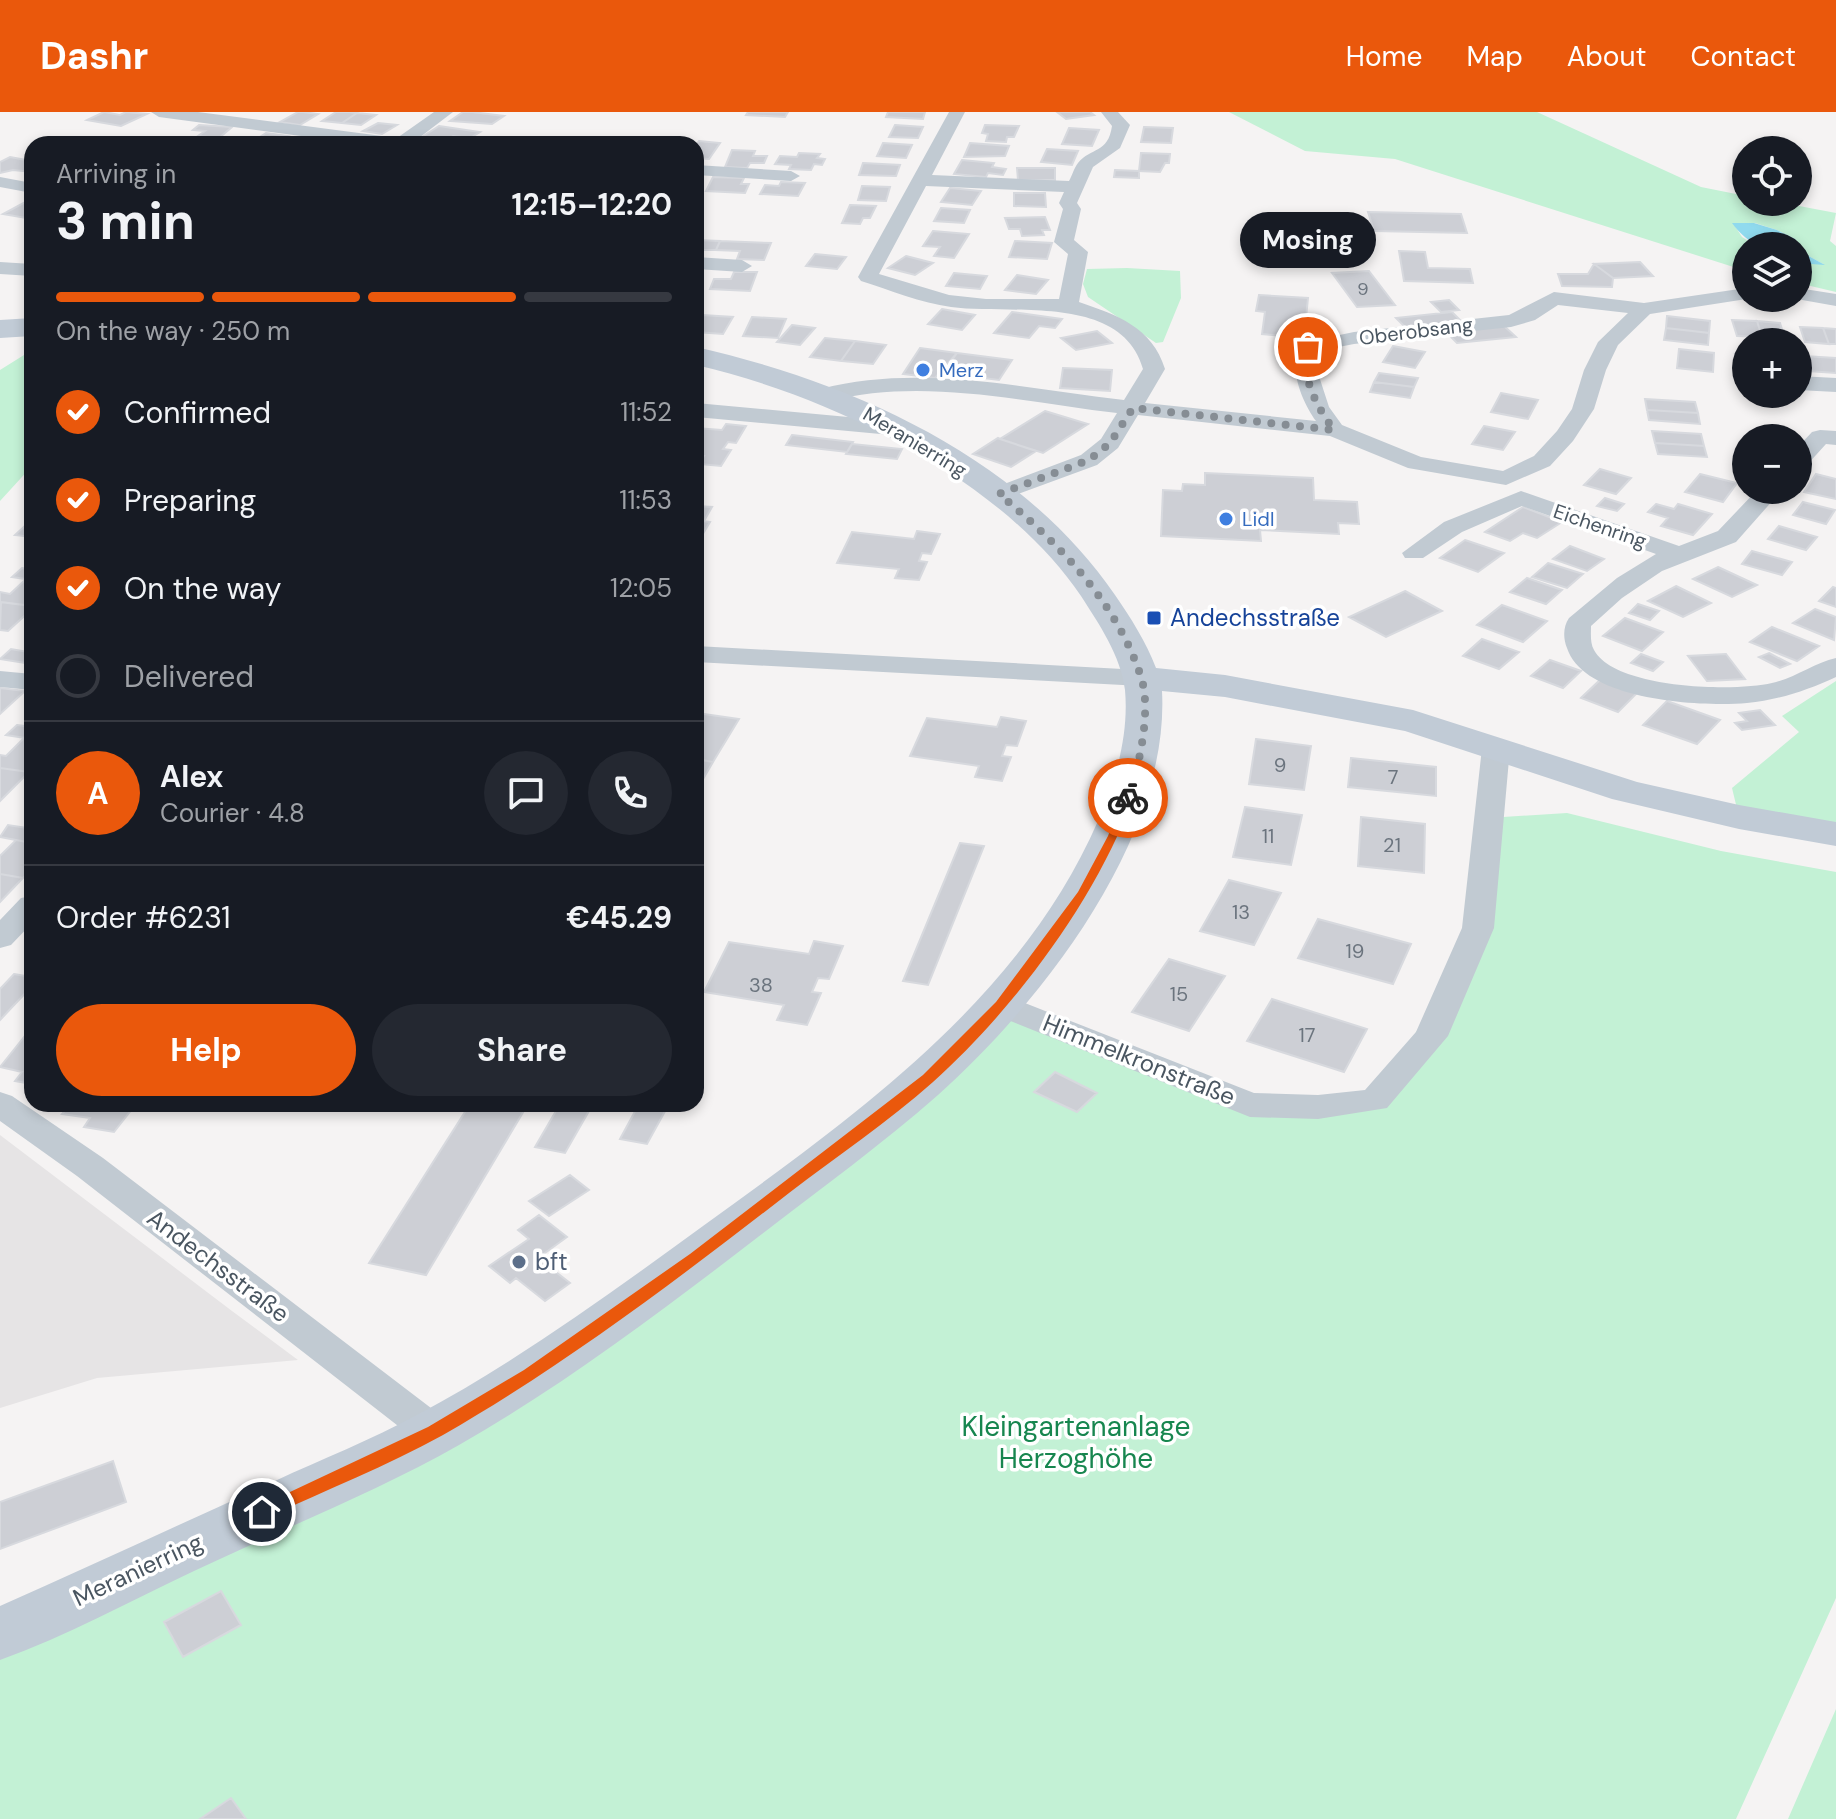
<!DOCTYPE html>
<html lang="en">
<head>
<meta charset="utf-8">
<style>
  body { margin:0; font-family:"DM Sans",sans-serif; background:#242831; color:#f1f3f6; height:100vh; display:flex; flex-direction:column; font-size:30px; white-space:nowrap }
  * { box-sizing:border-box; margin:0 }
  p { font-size:26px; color:#9ea1a6 }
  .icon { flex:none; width:44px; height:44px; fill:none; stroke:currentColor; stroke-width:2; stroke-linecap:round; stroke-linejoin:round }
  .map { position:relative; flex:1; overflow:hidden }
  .details { position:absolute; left:24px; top:24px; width:680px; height:976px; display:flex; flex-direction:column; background:#171b24; border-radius:24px; box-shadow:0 4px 12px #0003 }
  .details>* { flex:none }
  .fabs { position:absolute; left:1732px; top:24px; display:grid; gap:16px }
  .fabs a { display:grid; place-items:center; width:80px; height:80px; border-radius:50%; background:#171b24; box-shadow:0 4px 12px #0003; font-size:40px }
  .pin { position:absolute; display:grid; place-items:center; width:68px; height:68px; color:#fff; margin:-34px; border:4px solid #fff; border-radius:50%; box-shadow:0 2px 8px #0007 }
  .courier { position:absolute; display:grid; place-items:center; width:80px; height:80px; margin:-40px; border:6px solid #ea580c; border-radius:50%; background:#fff; color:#222; box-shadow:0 2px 10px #0007 }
  .bubble { position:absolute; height:56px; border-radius:28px; background:#171b24; box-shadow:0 4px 12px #0003; font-size:26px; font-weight:700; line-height:56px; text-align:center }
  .overview em { font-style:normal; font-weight:700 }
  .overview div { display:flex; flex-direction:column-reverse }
  .overview { display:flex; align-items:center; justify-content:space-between; height:136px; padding:0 32px }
  h1 { font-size:52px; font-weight:700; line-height:60px }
  .bar { display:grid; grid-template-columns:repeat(4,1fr); gap:12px 8px; align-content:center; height:96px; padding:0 32px }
  .bar i { height:10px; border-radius:6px; background:#363941 }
  .bar .current { background:#ea580c }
  .bar p { grid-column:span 4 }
  .line { display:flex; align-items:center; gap:20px; padding:0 32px; border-top:2px solid #363941 }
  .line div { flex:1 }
  .round { display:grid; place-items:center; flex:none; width:84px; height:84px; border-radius:42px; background:#242831 }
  ol { padding:0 32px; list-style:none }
  li { display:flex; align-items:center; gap:24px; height:88px }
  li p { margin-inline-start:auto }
  li .icon { padding:8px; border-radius:50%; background:#ea580c; color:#fff; stroke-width:4 }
  li:last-child { color:#9ea1a6 }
  li i { width:44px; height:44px; border:4px solid #363941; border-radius:50% }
  .action { display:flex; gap:16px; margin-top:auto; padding:16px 32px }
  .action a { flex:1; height:92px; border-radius:48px; background:#ea580c; color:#fff; font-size:32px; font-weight:700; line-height:92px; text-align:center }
  .action a+a { background:#242831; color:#f1f3f6 }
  header { display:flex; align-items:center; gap:48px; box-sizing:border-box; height:112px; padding:0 40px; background:#ea580c; color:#fff }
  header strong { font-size:38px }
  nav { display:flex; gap:44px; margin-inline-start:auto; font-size:28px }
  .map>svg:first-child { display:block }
  .education { fill:#e6e4e5 }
  .green { fill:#c3f1d5 }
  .water { fill:#90daee }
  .building { fill:#cdcfd5; stroke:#d7d9de; stroke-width:2 }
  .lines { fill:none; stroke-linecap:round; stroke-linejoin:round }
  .street { fill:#c1cad2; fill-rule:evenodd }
  .secondary { fill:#c1cbd6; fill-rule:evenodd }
  .route { fill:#ea580c }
  .done { stroke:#868d94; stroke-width:8; stroke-dasharray:0 14.4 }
  .shop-dot { fill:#3f7fe0; stroke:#fff; stroke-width:3 }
  .transit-dot { fill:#1a4fb4; stroke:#fff; stroke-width:3 }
  .service-dot { fill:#5c6f8a; stroke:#fff; stroke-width:3 }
  .labels { text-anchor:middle; stroke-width:7; stroke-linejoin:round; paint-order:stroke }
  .far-number-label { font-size:18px; fill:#6b747e }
  .far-street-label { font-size:20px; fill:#4a5661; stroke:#fff }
  .far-shop-label { font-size:20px; fill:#366cbe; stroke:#fff; text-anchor:start }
  .number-label { font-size:20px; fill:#6b747e }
  .transit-label { font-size:24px; fill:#164399; stroke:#fff; text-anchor:start }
  .street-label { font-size:24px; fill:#4a5661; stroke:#fff }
  .service-label { font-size:24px; fill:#4e5e75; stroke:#fff; text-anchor:start }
  .near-park-label { font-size:28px; fill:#17864f; stroke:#fff }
</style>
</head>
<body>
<header>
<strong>Dashr</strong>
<nav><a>Home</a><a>Map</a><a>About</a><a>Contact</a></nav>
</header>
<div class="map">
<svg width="1836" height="1707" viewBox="0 0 1836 1707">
  <rect width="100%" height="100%" fill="#f5f3f3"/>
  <!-- education -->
  <path class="education" d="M0 1023 232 1199 298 1248 97 1266 0 1296Z"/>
  <!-- green -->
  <path class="green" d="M1229 0H1537L1701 75 1746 84V90H1778L1836 101 1830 129 1836 134V180L1798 171V151L1823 152 1805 142 1795 127 1777 118 1755 111H1733L1742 125 1756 134H1746V159L1395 47 1305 39Z
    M1127 156 1180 159 1181 186 1163 230 1156 231 1088 185 1083 172 1087 157Z
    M32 238V354L0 389V258Z
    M1836 569V722L1739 705 1732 676 1799 620 1782 604Z
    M1567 701 1721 739 1836 760V1486L1736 1707H0V1522L434 1320 1000 893 1250 993 1374 988 1472 830 1488 706Z
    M1836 1597V1707H1788Z"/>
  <!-- water -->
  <path class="water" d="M1732 111H1754L1777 118 1795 127 1805 142 1825 153 1798 151V134C1766 134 1753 139 1732 111Z"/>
  <!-- building -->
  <path class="building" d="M104 0 120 3 126 0 147 2 121 14 87 8Z
    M298 0H303L318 2 300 13 280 10Z
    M336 0H349L357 1 342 11 322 9Z
    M463 0H472L504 4 492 12 450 9Z
    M748 0H788L785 5 746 3Z
    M888 0H925L923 7 886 5Z
    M1057 0H1090L1094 3 1066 7Z
    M357 1 376 3 361 13 342 11Z
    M378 11 397 13 382 22 363 19Z
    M199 13 232 15 219 26 198 24 205 19 193 18Z
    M895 13 923 15 918 26 889 25Z
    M985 13 1019 14 1014 25H1007L1006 30 986 29 988 22 982 21Z
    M439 14 480 20 470 26 453 24 446 29 422 25Z
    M1144 15 1173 16 1171 31 1141 30Z
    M1069 16 1099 18 1092 34 1062 32Z
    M266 21 288 24 275 32H249Z
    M699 29 720 31 709 47 696 46V33Z
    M883 31 912 33 906 46 877 44Z
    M970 31 1009 34 1005 44 964 45Z
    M1047 37 1078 39 1072 53 1041 50Z
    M732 38 755 39 753 44H767L764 51H750L747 56 725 55Z
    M799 41 820 42 817 46 825 47 822 53 814 52 811 58 789 57 791 53 775 52 780 44 797 45Z
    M1141 41 1170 42 1169 51H1165L1160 60 1139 59Z
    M10 45 32 49V60L13 58 0 61V50Z
    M962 48 994 51 992 55 1006 57 1003 63 988 61 986 65 954 62Z
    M863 51 900 53 896 64 859 63Z
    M1017 56H1055V68H1018Z
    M1115 58 1139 59V66L1114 65Z
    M713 65 744 66 741 72H749L745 81 706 79Z
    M781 70 805 71 798 84 760 82 765 73 779 74Z
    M862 74 890 75 886 89 858 88Z
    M950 76 981 79 972 93 941 90Z
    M1014 81H1045L1046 95 1014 94Z
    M29 88H32V102L26 106 3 102Z
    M850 93 876 94 870 106H863L860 112 842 111Z
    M941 96 970 98 964 111 934 109Z
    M1368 100 1461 102 1467 121 1374 119Z
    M1045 105 1050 118H1042L1044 123 1022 124 1020 117H1009L1005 106Z
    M933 119 969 122 954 146 934 144 940 135 923 134Z
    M696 128 720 129 716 138H696Z
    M720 129 771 131 764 148 737 147 740 139 716 138Z
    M1015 129 1052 131 1047 147 1009 145Z
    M1399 139 1425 140 1428 156 1470 157 1473 171 1404 169Z
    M815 142 846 145 837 157 806 154Z
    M906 144 933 151 915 163 888 156Z
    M1640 150 1653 164 1613 166 1594 152Z
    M1594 152 1613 166 1612 175 1562 174 1558 162H1588Z
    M1369 159 1395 193 1357 195 1332 161Z
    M734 160H757L750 179 710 177 714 167H731Z
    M954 161 987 164 980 177 946 174Z
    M1017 163 1048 168 1036 182 1005 178Z
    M1259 183 1308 186 1304 226 1262 222 1265 200 1256 199Z
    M1449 188 1459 198 1441 200 1431 190Z
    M942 197 975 203 962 218 928 212Z
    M1012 200 1062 207 1055 216 1039 214 1029 226 994 221Z
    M1452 200 1462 210 1405 215 1396 206Z
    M702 203 733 205 723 222 696 220V212Z
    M1667 204 1710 209 1709 221 1666 216Z
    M752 205 786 207 778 226 743 224Z
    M1732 208 1757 209 1762 225 1737 224Z
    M1757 209 1780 211 1785 227 1762 225Z
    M792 213 815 216 800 233 777 230Z
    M1503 213 1516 225 1457 231 1445 219Z
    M1800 215 1823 216 1829 232 1805 230Z
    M1666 216 1709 221 1708 233 1664 228Z
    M1823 216 1836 217V232H1829Z
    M1097 219 1112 231 1076 238 1061 226Z
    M825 226 855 229 841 249 810 245Z
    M855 229 886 233 873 252 841 249Z
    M1393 234 1425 240 1415 256 1383 250Z
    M920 236 957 241 935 266 903 262Z
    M1679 237 1714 241 1713 260 1677 256Z
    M957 241 1012 248 999 268 943 261Z
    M1735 242 1746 243V261H1741Z
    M1804 244 1836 246V261L1808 259Z
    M1063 256 1112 258 1110 279 1060 276Z
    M1379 261 1418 266 1414 275 1374 270Z
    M1374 270 1414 275 1410 286 1370 280Z
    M1501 281 1538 288 1528 307 1491 300Z
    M1645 287 1695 290 1698 301 1647 298Z
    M1647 298 1698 301 1700 312 1649 308Z
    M1045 299 1088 312 1043 341 1000 327Z
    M726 312 746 314 736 331 728 330 723 337 731 338 721 354 699 352 704 344H696V316L722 318Z
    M1484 314 1515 320 1503 338 1472 332Z
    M1652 319 1701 322 1704 334 1655 331Z
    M792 323 853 330 847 340 786 333Z
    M998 326 1000 327 1036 339 1011 355 973 342Z
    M1655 331 1704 334 1707 345 1658 342Z
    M852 332 902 337 897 347 846 342Z
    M1600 357 1631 366 1616 382 1584 373Z
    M1205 361 1313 366 1314 388 1357 390 1359 412 1338 411 1339 422 1260 418 1261 429 1161 424 1163 378 1182 379 1183 372 1205 373Z
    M1700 362 1737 371 1723 390 1685 380Z
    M1816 362 1836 367V387L1804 380Z
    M1605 386 1624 392 1617 399 1597 394Z
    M1803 390 1835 398 1826 412 1793 403Z
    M1656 392 1674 397 1678 392 1712 402 1693 423 1661 414 1668 406 1648 400Z
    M696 394 712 395 704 409 696 408Z
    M1523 395 1562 410 1537 426 1523 421 1510 429 1485 420Z
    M696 408 710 410 701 425H696Z
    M27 412H32V425L15 423Z
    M1779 414 1817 425 1806 438 1768 427Z
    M917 419 940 422 931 442 922 441 919 449 927 450 919 468 895 466 899 457 837 451 852 420 914 427Z
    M1465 428 1504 441 1478 460 1440 446Z
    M1570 434 1604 447 1587 459 1553 447Z
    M1752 439 1792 450 1782 463 1742 452Z
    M1548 451 1583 462 1567 476 1532 465Z
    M1718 455 1757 473 1732 485 1693 467Z
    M22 456 32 458V468L12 465Z
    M1527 466 1562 478 1546 492 1510 480Z
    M26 467 32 468V494L0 490V480L10 482Z
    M1676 474 1711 491 1683 505 1648 489Z
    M1833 475 1836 476V495L1819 489Z
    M1405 479 1442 499 1386 525 1349 505Z
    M1 490 32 494V497L8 519 0 518Z
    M1638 492 1659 499 1650 508 1629 501Z
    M1502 493 1547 509 1523 530 1477 513Z
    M1815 497 1836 505 1834 528 1793 511Z
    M1625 506 1663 520 1642 539 1603 524Z
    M1772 515 1819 534 1797 549 1750 530Z
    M1482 527 1519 540 1499 557 1463 544Z
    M32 536V552L0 547 11 537 28 540Z
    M1769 541 1790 552 1780 556 1759 545Z
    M1641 542 1663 550 1653 559 1631 551Z
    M1726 542 1745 567 1707 569 1688 544Z
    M1550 548 1581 559 1563 576 1531 564Z
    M1601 567 1638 580 1618 600 1581 586Z
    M0 576 25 579 0 602Z
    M1667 589 1720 608 1697 632 1643 613Z
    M1760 598 1775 613 1742 618 1735 611 1747 609 1739 601Z
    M697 601 739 607 713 650 696 647Z
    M1001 605 1026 609 1017 634 1006 633 1002 644 1011 645 1002 669 975 665 979 654 910 644 927 606 997 615Z
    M17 613 32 615V627L6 623Z
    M24 626 32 627V657L29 660 0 656V643L6 644Z
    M1256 627 1311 634 1304 678 1249 672Z
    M1351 646 1436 655V684L1348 675Z
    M696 647 713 650 696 679Z
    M0 656 29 660 0 689Z
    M1245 695 1302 703 1291 753 1233 745Z
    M1361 705 1425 712 1424 761 1358 754Z
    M32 712V731L0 725 8 713 27 716Z
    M16 728 32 731V757L23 766 0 762V744Z
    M960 731 984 734 928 873 903 869Z
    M0 762 23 766 0 790Z
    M1229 768 1281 781 1254 833 1200 819Z
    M1318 807 1411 832 1393 872 1298 846Z
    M814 829 843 834 829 867 818 866 812 880 821 881 807 913 777 908 784 893 704 880 729 830 809 842Z
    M1169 847 1225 864 1189 919 1132 900Z
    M14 862 32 865V874L0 908V877Z
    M1272 887 1367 917 1344 960 1247 929Z
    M32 915V972L15 969 22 960 0 955Z
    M1055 960 1097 981 1077 1000 1034 980Z
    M71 992H136L114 1020 84 1015 90 1006 62 1002Z
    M470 992H528L426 1163 369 1151Z
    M560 992H593L565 1041 535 1035Z
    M639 992H669L647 1032 620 1027Z
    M570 1063 589 1078 549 1104 529 1089Z
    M539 1103 567 1125 538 1146 570 1171 545 1189 516 1166 510 1171 489 1154 529 1127 518 1118Z
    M113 1349 126 1390 0 1437V1390Z
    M221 1479 241 1513 183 1545 164 1510Z
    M231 1686 246 1707H200Z"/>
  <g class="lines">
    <!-- street -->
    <path class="street" d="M151 0H198L397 26 434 0H453L411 32H361L159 5Z
      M949 0H965L932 63 1069 69C1072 64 1074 56 1078 51 1091 35 1108 42 1112 14L1101 0H1118L1130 13 1120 36 1093 55 1077 91 1081 97 1074 128 1088 140 1079 190C1117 203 1152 215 1165 257L1145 291 1316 309C1302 290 1287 254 1301 231L1354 220 1509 203 1554 180 1644 191 1746 176V186H1753L1650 202 1618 233 1606 258 1594 297 1573 329 1550 354 1506 373 1408 356 1330 324 1138 303 1118 336 1097 353 999 389 991 387 987 382 991 377 1081 343 1101 327 1117 301C1023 290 923 265 829 289L818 282 821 277C920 251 1025 277 1124 288L1143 257C1122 181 1010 203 951 195 921 191 890 178 861 169L858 165ZM926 74 1064 80 1059 91 1063 97 1054 130 1068 142 1059 187H986L949 183 879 162ZM1558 193 1628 201 1598 230 1584 258 1572 297 1557 319 1534 344 1503 359 1421 345 1342 313 1329 295 1317 258 1318 239 1354 232 1511 215 1535 208Z
      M696 53 791 59 800 64 791 69 696 63Z
      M0 65 32 71V81L0 75Z
      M696 145 742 148 752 154 742 160 696 157Z
      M0 150 32 152V164L0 162Z
      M1798 176 1836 182V194L1791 186H1798Z
      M1798 264 1836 266V280L1798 278Z
      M696 291 902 310 910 312 913 317 910 322 902 324 696 305Z
      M1820 318 1836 319V333L1826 332 1806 354 1798 356V335L1812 320Z
      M1757 378H1782L1736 430 1662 459 1622 486 1591 514C1591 522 1590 531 1594 538 1615 577 1734 580 1772 571 1795 566 1814 551 1836 546V565C1808 578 1779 588 1747 591 1702 595 1584 589 1567 536 1563 526 1563 515 1569 506L1617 466 1656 442 1522 394 1462 420 1423 446H1405L1402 441 1444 410 1521 379 1679 434 1718 419Z
      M696 534 1141 558 1151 560 1154 566 1151 572 1141 574 696 550Z
      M0 559 32 562V578L0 575Z
      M1496 628 1506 630 1510 636 1494 816 1448 924 1387 996 1318 1007 1250 1005 988 900 984 893 988 886 1000 882 1012 886 1254 981 1318 983 1365 978 1416 920 1462 816 1482 636 1486 630Z
      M32 784V811L11 833 0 836V808L21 786Z
      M0 980 12 984 103 1046 448 1309 454 1320 448 1331 434 1336 420 1331 77 1064 0 1009Z"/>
    <!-- secondary -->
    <path class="secondary" d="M32 206V224L0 226V208Z
      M696 235C854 271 1020 345 1115 483 1131 506 1146 530 1156 556L1225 563 1413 598 1637 670 1739 693 1836 710V734L1739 717 1612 687 1405 619 1225 585 1162 579C1170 725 1043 889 938 983 881 1033 818 1079 758 1125 662 1199 564 1273 459 1333 374 1381 282 1417 194 1459 130 1489 67 1524 0 1548V1494C92 1453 183 1411 275 1369 322 1347 371 1328 417 1303 518 1249 611 1181 703 1114 856 1003 1020 888 1098 709 1116 669 1129 622 1125 578 1121 544 1099 512 1081 484 1001 366 831 284 696 253Z"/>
  </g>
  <!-- route -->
  <path class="route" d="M1123 684 1133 686C1096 788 1014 897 933 970 888 1010 837 1044 789 1081 678 1167 565 1253 443 1323 387 1354 326 1378 268 1405H256L253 1400 256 1396 428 1315 524 1258 690 1142 923 963 996 890 1078 780 1108 724Z"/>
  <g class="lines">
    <!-- done -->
    <path class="done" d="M1128 686C1139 655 1152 598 1141 565 1117 490 1058 431 999 382L1089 348 1110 331 1133 296 1334 318C1318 297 1299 263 1308 235"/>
  </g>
  <!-- markers -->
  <g class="shop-dot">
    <circle cx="923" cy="258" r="8"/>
    <circle cx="1226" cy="407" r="8"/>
  </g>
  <rect class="transit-dot" x="1146" y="498" width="16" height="16" rx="4"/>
  <circle class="service-dot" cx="519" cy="1150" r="8"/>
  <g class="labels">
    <!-- far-number labels -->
    <g class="far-number-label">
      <text x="1363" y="183">9</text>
    </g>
    <!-- far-street labels -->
    <g class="far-street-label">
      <text transform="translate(1416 219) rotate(-7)" y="7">Oberobsang</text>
      <text transform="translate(915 330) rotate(31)" y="7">Meranierring</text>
      <text transform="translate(1600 414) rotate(19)" y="7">Eichenring</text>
    </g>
    <!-- far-shop labels -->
    <g class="far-shop-label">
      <text x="939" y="265">Merz</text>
      <text x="1242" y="414">Lidl</text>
    </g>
    <!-- number labels -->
    <g class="number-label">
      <text x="1280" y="660">9</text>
      <text x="1393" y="672">7</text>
      <text x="1268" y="731">11</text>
      <text x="1392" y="740">21</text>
      <text x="1241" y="807">13</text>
      <text x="1355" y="846">19</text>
      <text x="761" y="880">38</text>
      <text x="1179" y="889">15</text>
      <text x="1307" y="930">17</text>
    </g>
    <!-- transit labels -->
    <g class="transit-label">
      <text x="1170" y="514">Andechsstraße</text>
    </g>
    <!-- street labels -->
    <g class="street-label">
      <text transform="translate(1139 948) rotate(22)" y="8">Himmelkronstraße</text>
      <text transform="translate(218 1154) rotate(37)" y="8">Andechsstraße</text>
      <text transform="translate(138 1458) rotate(-25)" y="8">Meranierring</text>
    </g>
    <!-- service labels -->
    <g class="service-label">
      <text x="535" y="1158">bft</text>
    </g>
    <!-- near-park labels -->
    <g class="near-park-label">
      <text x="1076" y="1324">Kleingartenanlage<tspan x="1076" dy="32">Herzoghöhe</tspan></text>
    </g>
  </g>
</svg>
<div class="fabs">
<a><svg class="icon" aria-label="locate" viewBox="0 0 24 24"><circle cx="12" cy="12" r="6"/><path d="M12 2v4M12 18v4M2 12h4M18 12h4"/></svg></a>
<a><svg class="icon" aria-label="layers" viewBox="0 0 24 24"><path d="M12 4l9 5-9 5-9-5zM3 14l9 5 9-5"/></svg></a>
<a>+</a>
<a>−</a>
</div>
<div class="pin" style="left:1308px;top:235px;background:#ea580c"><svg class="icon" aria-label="bag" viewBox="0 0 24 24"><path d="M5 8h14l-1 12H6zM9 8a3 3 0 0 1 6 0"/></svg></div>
<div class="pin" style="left:262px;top:1400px;background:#1f2937"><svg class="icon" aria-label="home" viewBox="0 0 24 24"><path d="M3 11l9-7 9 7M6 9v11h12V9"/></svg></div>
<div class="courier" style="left:1128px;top:686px"><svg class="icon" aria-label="bike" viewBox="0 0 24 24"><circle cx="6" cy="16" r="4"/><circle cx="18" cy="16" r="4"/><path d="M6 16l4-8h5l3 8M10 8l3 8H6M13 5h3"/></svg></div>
<div class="bubble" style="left:1240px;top:100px;width:136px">Mosing</div>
<section class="details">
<div class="overview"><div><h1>3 min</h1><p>Arriving in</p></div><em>12:15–12:20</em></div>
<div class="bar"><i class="current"></i><i class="current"></i><i class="current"></i><i></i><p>On the way · 250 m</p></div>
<ol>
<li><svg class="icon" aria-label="check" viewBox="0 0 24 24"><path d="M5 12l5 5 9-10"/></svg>Confirmed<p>11:52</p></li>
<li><svg class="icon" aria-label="check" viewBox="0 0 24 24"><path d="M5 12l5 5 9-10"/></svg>Preparing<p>11:53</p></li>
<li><svg class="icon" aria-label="check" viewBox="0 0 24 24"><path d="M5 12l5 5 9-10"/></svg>On the way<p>12:05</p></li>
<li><i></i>Delivered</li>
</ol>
<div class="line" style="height:144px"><b class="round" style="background:#ea580c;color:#fff">A</b><div><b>Alex</b><p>Courier · 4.8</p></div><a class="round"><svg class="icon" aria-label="chat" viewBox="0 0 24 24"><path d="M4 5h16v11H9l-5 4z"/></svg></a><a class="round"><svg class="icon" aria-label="phone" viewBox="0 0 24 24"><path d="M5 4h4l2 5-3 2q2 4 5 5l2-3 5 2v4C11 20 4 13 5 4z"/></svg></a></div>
<div class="line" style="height:104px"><div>Order #6231</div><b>€45.29</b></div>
<div class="action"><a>Help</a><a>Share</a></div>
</section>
</div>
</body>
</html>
